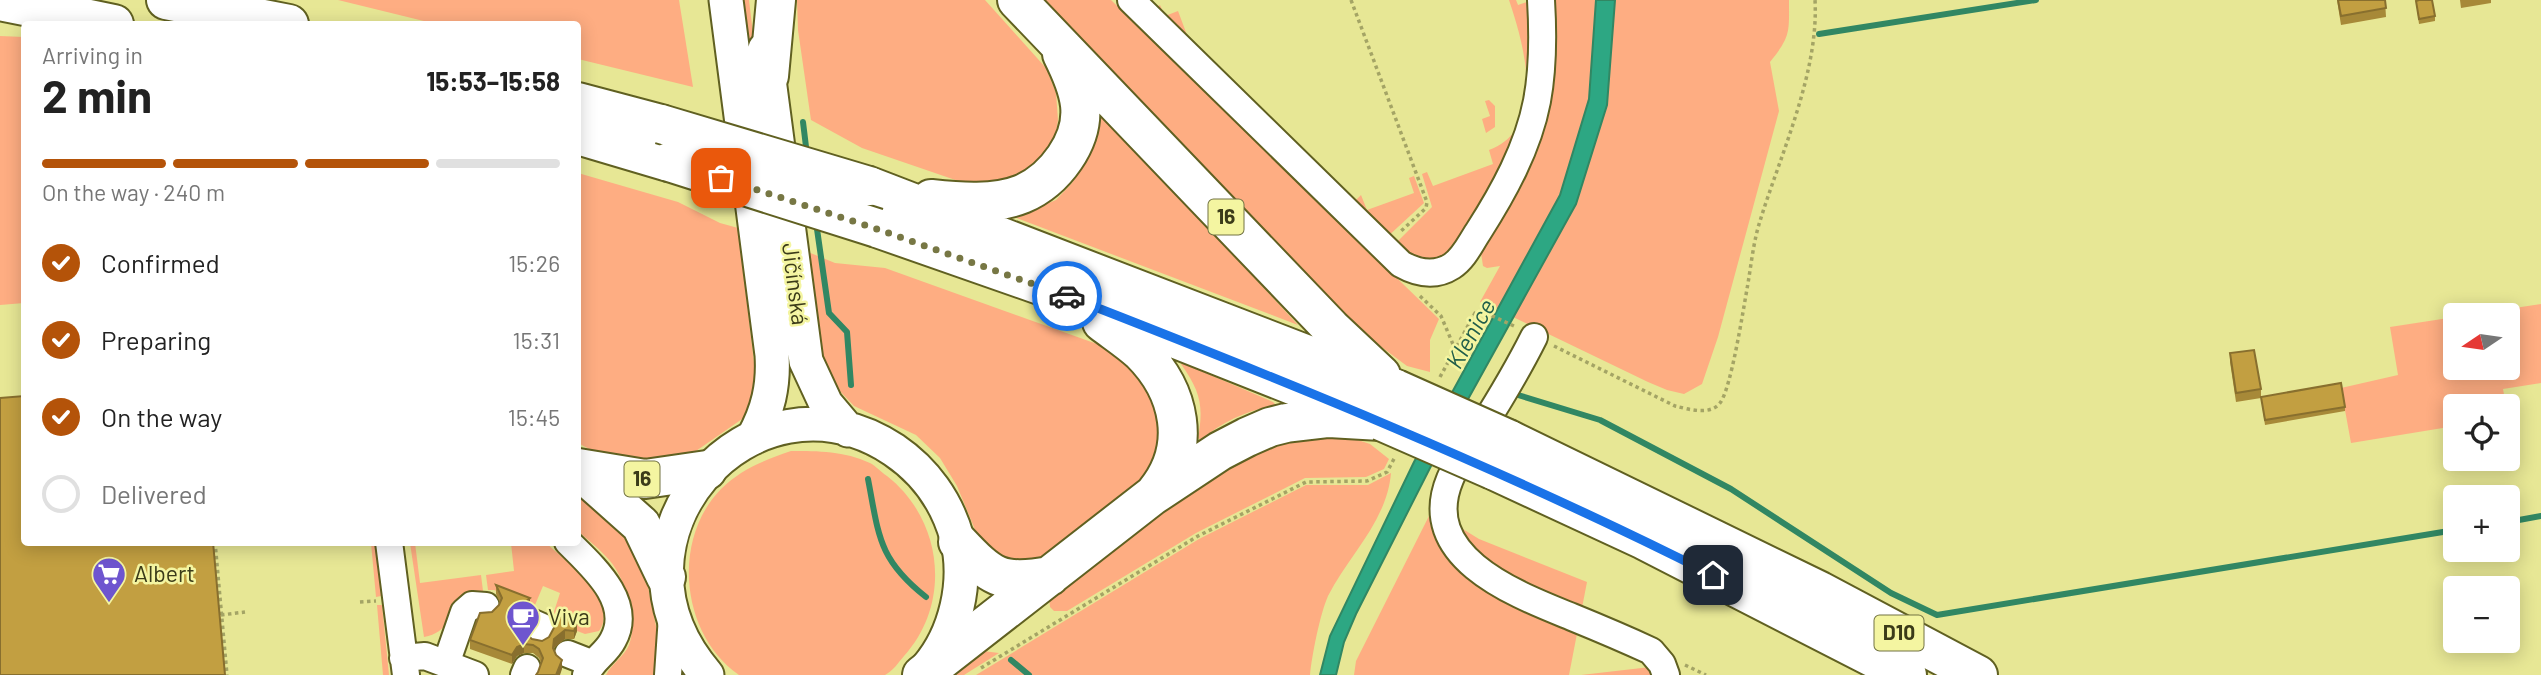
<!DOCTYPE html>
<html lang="en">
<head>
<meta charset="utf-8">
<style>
  body { margin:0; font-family:Barlow,sans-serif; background:#f6f6f6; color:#222; height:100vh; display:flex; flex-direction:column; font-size:26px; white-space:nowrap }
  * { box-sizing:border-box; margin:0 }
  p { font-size:23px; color:#767676 }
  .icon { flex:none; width:38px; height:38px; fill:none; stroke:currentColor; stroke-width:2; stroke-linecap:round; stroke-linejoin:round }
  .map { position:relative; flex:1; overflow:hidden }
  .side { position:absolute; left:21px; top:21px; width:560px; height:525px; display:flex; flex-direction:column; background:#fff; border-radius:7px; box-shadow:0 4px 18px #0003 }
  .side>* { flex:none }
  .needle { width:46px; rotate:257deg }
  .tools { position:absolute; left:2443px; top:303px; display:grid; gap:14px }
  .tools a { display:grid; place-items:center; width:77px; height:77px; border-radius:7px; background:#fff; box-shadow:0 4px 18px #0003; font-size:35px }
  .pin { position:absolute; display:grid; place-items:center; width:60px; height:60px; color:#fff; margin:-30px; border-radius:14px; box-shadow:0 4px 10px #0006 }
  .courier { position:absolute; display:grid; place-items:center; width:70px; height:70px; margin:-35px; border:5px solid #1a73e8; border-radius:50%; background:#fff; color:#222; box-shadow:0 2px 9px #0007 }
  .summary em { font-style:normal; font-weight:700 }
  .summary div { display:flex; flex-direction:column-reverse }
  .summary { display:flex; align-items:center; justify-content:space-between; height:119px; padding:0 21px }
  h1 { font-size:46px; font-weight:700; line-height:52px }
  .bar { display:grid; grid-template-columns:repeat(4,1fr); gap:10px 7px; align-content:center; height:84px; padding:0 21px }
  .bar i { height:9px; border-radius:5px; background:#e0e0e0 }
  .bar .on { background:#b45309 }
  .bar p { grid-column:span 4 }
  ol { padding:0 21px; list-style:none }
  li { display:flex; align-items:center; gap:21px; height:77px }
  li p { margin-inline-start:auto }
  li .icon { padding:7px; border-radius:50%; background:#b45309; color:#fff; stroke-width:4 }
  li:last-child { color:#767676 }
  li i { width:38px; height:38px; border:4px solid #e0e0e0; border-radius:50% }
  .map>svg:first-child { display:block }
  .green { fill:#fead82 }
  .water { fill:#2da783; stroke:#318763; stroke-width:2 }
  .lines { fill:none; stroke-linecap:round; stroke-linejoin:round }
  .stream { stroke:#318763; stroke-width:6 }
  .minor-casing { stroke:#606021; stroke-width:30 }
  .major-casing { stroke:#606021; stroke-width:37 }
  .highway-casing { stroke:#606021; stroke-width:42 }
  .path { stroke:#a4a465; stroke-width:3.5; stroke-dasharray:3.5 3.5; stroke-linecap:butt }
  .minor { stroke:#fff; stroke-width:26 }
  .major { stroke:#fff; stroke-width:33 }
  .highway { stroke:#fff; stroke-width:38 }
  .highway-bridge-casing { stroke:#606021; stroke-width:42; stroke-linecap:butt }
  .highway-bridge { stroke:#fff; stroke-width:38 }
  .wall { fill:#a78938 }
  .shaded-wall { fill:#886f2e }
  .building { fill:#c29f41; stroke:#886f2e; stroke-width:2 }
  .done { stroke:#774; stroke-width:7; stroke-dasharray:0 12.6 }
  .route { stroke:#1a73e8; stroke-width:9 }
  .labels { text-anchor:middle; stroke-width:5; stroke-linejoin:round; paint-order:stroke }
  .shield { fill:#f4f5a1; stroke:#727342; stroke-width:2 }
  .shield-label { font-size:21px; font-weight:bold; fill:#3b3b19 }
  .street-label { font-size:23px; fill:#3b3b19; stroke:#f4f5a1 }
  .poi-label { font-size:23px; fill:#3b3b19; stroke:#f4f5a1; text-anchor:start }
  .water-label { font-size:24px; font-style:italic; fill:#215e4a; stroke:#f4f5a1 }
</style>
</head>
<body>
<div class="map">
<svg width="2541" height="675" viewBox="0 0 2541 675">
  <rect width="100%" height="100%" fill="#e7e795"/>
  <!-- green -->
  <path class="green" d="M338 0H679L693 87 578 59V24H436Z
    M736 0H749L762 110Z
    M797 0H985L1046 68 1056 93 1058 120 1054 144 1022 177 998 185H970L862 148 811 120 798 30Z
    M1042 0H1111L1439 319 1430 340V372L1407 366 1352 325Z
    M1509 0H1516L1518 5 1530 1 1532 4C1533 36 1535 70 1528 101 1520 138 1475 244 1441 260 1423 268 1405 259 1392 247L1432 207 1422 174 1427 172 1433 186 1493 164 1489 150C1548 128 1524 44 1509 0Z
    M1554 0H1596L1589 99 1560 195 1497 310 1480 302 1500 266 1487 268 1483 266 1481 253 1548 97 1555 49Z
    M1615 0H1789C1789 32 1791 36 1770 62L1779 111 1718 337 1702 384 1684 394 1667 390 1648 382 1513 317 1576 204 1607 105Z
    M1160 5 1165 16 1178 11 1187 35 1185 36 1158 14 1157 7Z
    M0 36 24 37V303L0 305Z
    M1489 100 1495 106V127L1486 133 1482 119 1490 116 1485 101Z
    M1099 109 1298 325 1014 217 1056 200 1072 183 1089 157Z
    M578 173 678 202 720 223 738 228 755 371 752 397 745 417 696 451 679 460 653 465 604 457 578 443Z
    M1414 176 1424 203 1385 239 1354 202 1361 195 1367 210 1414 193 1409 178Z
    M808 252 835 263 885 268 1111 349 1129 360 1164 413 1158 454 1147 472 1131 488 1043 557 1024 563 1006 562 978 537 957 486 940 458 916 435 854 406 838 389 827 372 821 349Z
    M2541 304V383L2503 389 2506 406H2455V426L2351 443 2341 388 2398 375 2390 327 2455 317V368H2508V315H2468Z
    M1183 363 1273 402 1276 405C1247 411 1223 421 1201 440L1198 438C1204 405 1200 391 1181 364Z
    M1290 435 1352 438 1370 444 1389 459 1384 469 1366 477 1305 478 1196 533 1067 611H1054L1050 607 1049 596 1218 467Z
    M791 451C819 451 844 451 870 463 876 466 881 472 887 476 943 520 952 603 904 656 898 663 893 671 885 675H739C681 635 671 540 721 489 741 469 765 460 791 451Z
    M1391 473C1387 521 1349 555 1328 596 1320 614 1312 655 1310 675H976L1199 539 1306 485H1368Z
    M578 494 643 548 648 587 660 646 655 675H606C612 663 624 657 629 645 638 620 626 580 610 561 601 550 588 540 578 531Z
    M1432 510 1479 539 1587 582 1569 675H1354L1356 661Z
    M371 543H377L381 596 376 597Z
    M410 543H415L420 583 481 575 483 591C478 593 470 594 466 598 450 612 449 633 424 637Z
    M511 543H546C566 561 620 602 599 631L585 634 551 621 560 593 543 586 535 605 494 590H488L486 575 514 571Z
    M377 605H382L389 675H383Z
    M983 651 999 653 964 675H949Z
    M1659 666 1658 675H1581Z"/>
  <!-- water -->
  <path class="water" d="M1596 0H1615L1607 105 1576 204 1431 466 1356 614 1344 642 1336 675H1320L1330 636 1414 462 1560 195 1589 99Z"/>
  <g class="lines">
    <!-- stream -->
    <path class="stream" d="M1819 34 2036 0
      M803 122 807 155
      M816 222 829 313 847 332 851 385
      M1518 395 1600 420 1731 489 1891 593 1937 615 2455 530
      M868 479C879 536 878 559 926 597
      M2508 522 2541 516
      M1011 660 1029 675"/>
    <!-- minor casing -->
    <g class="minor-casing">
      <path id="minor" d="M1131 0 1401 264C1417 273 1435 277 1452 266 1464 258 1470 244 1478 232 1503 193 1528 148 1537 101 1543 69 1543 33 1541 0
        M1534 337C1518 369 1500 399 1481 429 1471 445 1457 462 1450 479 1417 558 1518 595 1572 617 1599 628 1625 639 1651 651L1662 664 1666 675
        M389 542 406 675
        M568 542C592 566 634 602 613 640 606 654 592 660 586 675
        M533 623 542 627 539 634
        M568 654 591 663
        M403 658 425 656 475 675
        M446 664 464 612 472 605 486 606
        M524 675 527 668
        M668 675 672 616"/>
    </g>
    <!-- major casing -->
    <g class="major-casing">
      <path id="major" d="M726 0 772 355C774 386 768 411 753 438
        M765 49 806 361 826 404 848 430
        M707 675C589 539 752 356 894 450 925 471 947 502 957 538 968 582 956 634 927 668"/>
    </g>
    <!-- highway casing -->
    <g class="highway-casing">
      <path id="highway" d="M166 0 289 24
        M1017 0 1331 328 1381 375
        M0 1 114 24
        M769 76 776 0
        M578 102 661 124
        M578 135 669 162
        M869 186 1396 389
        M931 199C959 202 995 205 1022 194 1055 180 1084 141 1080 105 1078 87 1070 70 1062 54
        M877 228 1040 285 1360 412
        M1102 322C1115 332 1129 341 1141 352 1180 391 1193 447 1155 493
        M1508 439 1820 591 1978 675
        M578 468 645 479 707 470
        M578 469 641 525 666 577
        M1493 470 1644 540 1907 675
        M958 542C991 577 1000 585 1050 576
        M922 675 1152 496 1220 451 1247 437 1270 427 1286 423 1329 418 1381 421"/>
    </g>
    <!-- path -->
    <path class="path" d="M1351 0 1427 202 1426 208 1400 232
      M1420 296 1441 316 1455 349
      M1554 346 1675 406C1688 409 1710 416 1720 403 1731 389 1743 311 1747 289 1751 267 1753 243 1760 221 1781 153 1819 72 1815 0
      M1440 377 1475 313 1482 311 1516 327
      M215 542 227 675
      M360 602 376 601
      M221 615 245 612
      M1685 665 1706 675
      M981 668 1198 536 1306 482 1367 481 1387 472 1395 457"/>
    <!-- minor -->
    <use href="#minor" class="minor"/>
    <!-- major -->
    <use href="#major" class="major"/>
    <!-- highway -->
    <use href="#highway" class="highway"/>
    <!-- highway-bridge casing -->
    <g class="highway-bridge-casing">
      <path id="highway-bridge" d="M661 124 869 186
        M669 162 877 228
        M1396 389 1508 439
        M1381 421 1493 470"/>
    </g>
    <!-- highway-bridge -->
    <use href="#highway-bridge" class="highway-bridge"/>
  </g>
  <!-- wall -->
  <path class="wall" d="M2337 0H2385L2386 17 2341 25Z
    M2460 0H2491V3L2461 8Z
    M2416 1 2435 16V21L2419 24Z
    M2230 353 2261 389V398L2236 402 2230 362Z
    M2261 397 2345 407V411L2265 425Z
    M496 585 530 606 519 616V618L526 634 532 639 542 641 549 637 556 624 577 631 574 639H565L554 648 553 650 562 669 538 672 541 663 539 658 533 653H524L517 656 512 664 470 649V640L499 605 500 603 496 594Z"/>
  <!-- shaded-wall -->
  <path class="shaded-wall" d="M530 598V606L519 616 517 624 519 607Z
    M577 623V631L574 639V631Z
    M565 630V639L554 648 553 657 554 639Z
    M524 644V653L517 656 512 664V655L517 647Z
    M562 660V669L560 675H556Z"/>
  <!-- building -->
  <path class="building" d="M2338 0H2385L2386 8 2341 16Z
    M2419 0H2432L2435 16 2419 19 2416 1Z
    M2254 350 2261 389 2236 393 2230 353Z
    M2341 383 2345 407 2265 420 2261 397Z
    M24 396V542H213L225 675H0V398Z
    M496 585 530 598 519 607 517 615 526 634 532 639 542 641 549 637 556 624 557 615 577 623 574 631 565 630 554 639 553 648 556 655 562 660 556 675H536L538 672 543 658 539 649 533 645 524 644 517 647 512 655 470 640 480 613 492 612 499 605 502 598Z"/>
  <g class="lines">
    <!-- done -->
    <path class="done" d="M721 178 877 229 1067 296"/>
    <!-- route -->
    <path class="route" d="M1067 296C1286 381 1503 469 1713 575"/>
  </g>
  <!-- icons -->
  <defs>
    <g id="supermarket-pin" transform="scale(1.75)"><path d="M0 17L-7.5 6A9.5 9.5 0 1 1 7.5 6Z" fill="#6e55cf" stroke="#f4f5a1"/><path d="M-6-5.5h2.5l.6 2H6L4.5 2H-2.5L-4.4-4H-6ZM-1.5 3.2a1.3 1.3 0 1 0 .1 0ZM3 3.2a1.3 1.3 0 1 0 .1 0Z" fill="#fff"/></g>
    <g id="cafe-pin" transform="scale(1.75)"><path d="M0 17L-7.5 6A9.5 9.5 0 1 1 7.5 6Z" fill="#6e55cf" stroke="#f4f5a1"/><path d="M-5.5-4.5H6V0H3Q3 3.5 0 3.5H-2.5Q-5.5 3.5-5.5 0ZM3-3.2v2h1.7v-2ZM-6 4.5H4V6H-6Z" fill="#fff"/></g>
  </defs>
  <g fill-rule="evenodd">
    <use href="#supermarket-pin" x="109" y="574"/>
    <use href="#cafe-pin" x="523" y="617"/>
  </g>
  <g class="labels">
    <!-- shield labels -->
    <g class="shield">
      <rect x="1208.5" y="199.5" width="35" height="35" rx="5"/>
      <rect x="624.5" y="461.5" width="35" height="35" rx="5"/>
      <rect x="1874.5" y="615.5" width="49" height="35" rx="5"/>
    </g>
    <g class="shield-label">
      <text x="1226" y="224">16</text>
      <text x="642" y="486">16</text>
      <text x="1899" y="640">D10</text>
    </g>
    <!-- street labels -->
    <g class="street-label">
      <text transform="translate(795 284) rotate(83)" y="8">Jičínská</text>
    </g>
    <!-- poi labels -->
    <g class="poi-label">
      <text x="134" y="582">Albert</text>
      <text x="548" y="625">Viva</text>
    </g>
    <!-- water labels -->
    <g class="water-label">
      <text transform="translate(1471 334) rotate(-61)" y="8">Klenice</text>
    </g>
  </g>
</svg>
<div class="tools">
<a><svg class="needle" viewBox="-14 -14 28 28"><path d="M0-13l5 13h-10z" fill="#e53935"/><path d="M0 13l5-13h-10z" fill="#767676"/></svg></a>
<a><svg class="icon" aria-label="locate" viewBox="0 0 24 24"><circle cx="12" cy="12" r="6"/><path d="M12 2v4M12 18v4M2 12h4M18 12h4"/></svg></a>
<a>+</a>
<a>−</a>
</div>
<div class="pin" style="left:721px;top:178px;background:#ea580c"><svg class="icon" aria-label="bag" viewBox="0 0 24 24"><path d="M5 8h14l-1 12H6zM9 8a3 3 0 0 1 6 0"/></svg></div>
<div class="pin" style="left:1713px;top:575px;background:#1f2937"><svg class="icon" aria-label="home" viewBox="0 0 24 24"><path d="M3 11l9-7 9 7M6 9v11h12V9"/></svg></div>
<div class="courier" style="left:1067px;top:296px"><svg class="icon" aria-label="car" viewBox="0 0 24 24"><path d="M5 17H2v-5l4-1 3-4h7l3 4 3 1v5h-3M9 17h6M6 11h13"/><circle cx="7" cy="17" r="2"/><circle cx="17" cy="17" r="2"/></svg></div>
<section class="side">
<div class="summary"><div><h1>2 min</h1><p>Arriving in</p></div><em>15:53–15:58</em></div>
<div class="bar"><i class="on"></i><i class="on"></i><i class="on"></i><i></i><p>On the way · 240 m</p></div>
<ol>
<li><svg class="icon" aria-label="check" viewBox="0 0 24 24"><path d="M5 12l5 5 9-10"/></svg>Confirmed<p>15:26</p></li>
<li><svg class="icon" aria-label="check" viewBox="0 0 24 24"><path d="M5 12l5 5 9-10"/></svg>Preparing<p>15:31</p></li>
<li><svg class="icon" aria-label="check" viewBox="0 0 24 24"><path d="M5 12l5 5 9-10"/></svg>On the way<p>15:45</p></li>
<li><i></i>Delivered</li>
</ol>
</section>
</div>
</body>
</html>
